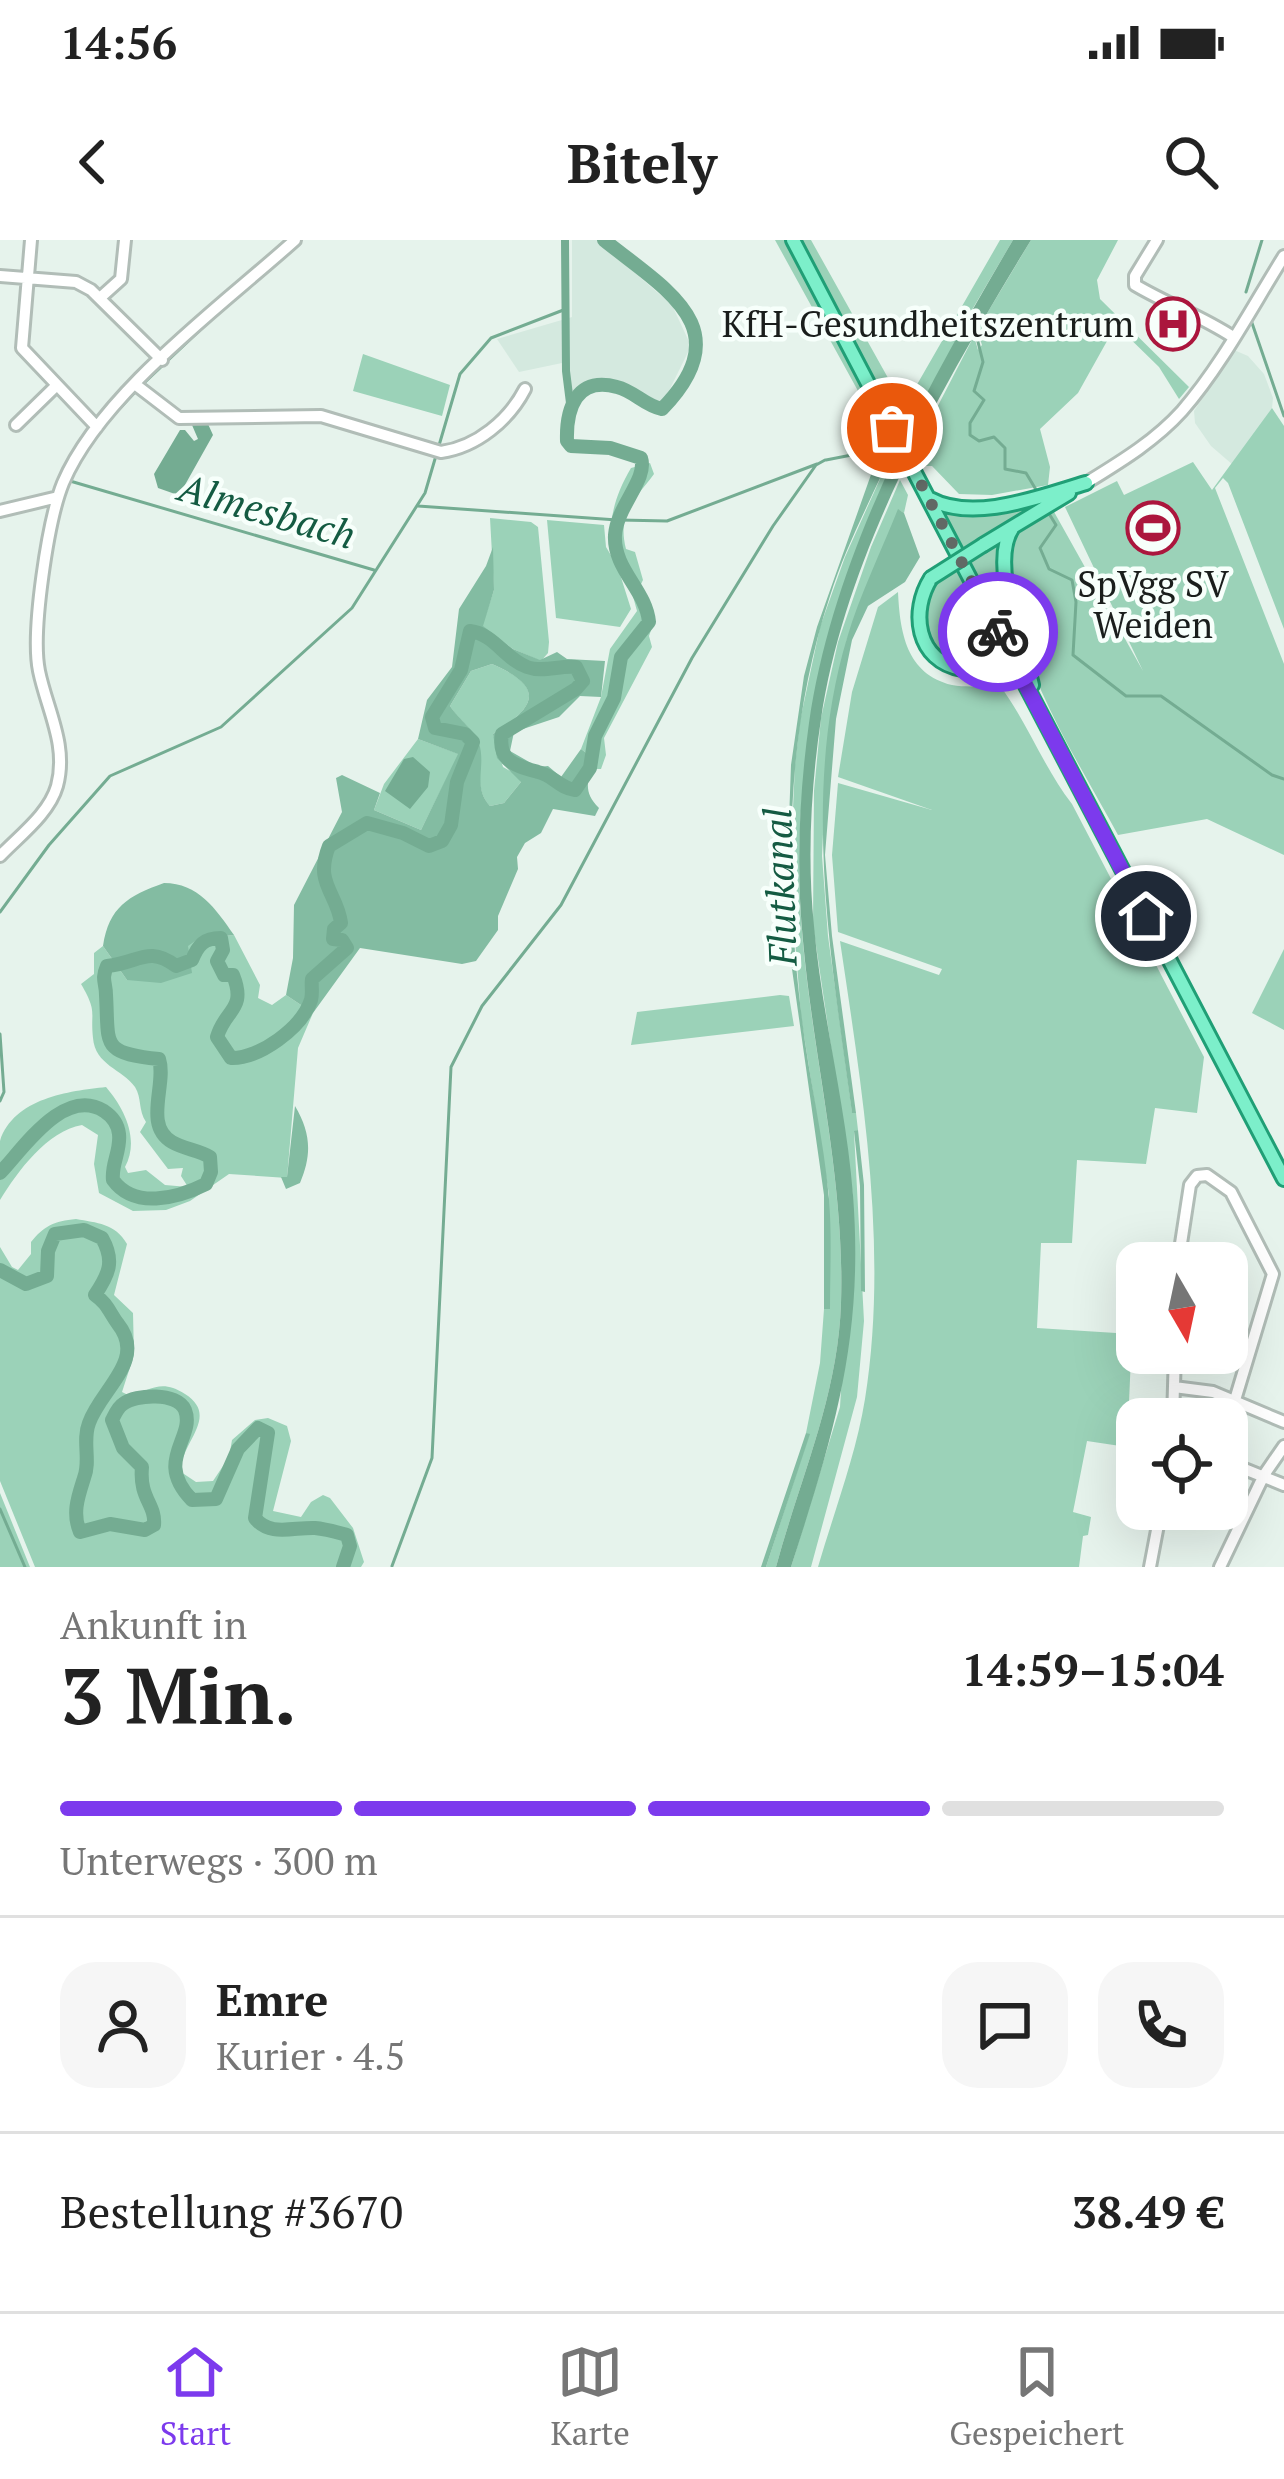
<!DOCTYPE html>
<html lang="de">
<head>
<meta charset="utf-8">
<style>
  body { margin:0; font-family:"PT Serif",serif; background:#f6f6f6; color:#222; height:100vh; display:flex; flex-direction:column; font-size:45px; white-space:nowrap }
  * { box-sizing:border-box; margin:0 }
  p { font-size:39px; color:#767676 }
  .icon { flex:none; width:66px; height:66px; fill:none; stroke:currentColor; stroke-width:2; stroke-linecap:round; stroke-linejoin:round }
  .map { position:relative; height:1327px; overflow:hidden }
  .details { display:flex; flex-direction:column; background:#fff; flex:1 }
  .details>* { flex:none }
  .needle { width:78px; rotate:171deg }
  .buttons { position:absolute; left:1116px; top:1002px; display:grid; gap:24px }
  .buttons a { display:grid; place-items:center; width:132px; height:132px; border-radius:24px; background:#fff; box-shadow:0 12px 48px #0002; font-size:60px }
  .pin { position:absolute; display:grid; place-items:center; width:102px; height:102px; color:#fff; margin:-51px; border:6px solid #fff; border-radius:50%; box-shadow:0 3px 12px #0007 }
  .courier { position:absolute; display:grid; place-items:center; width:120px; height:120px; margin:-60px; border:9px solid #7c3aed; border-radius:50%; background:#fff; color:#222; box-shadow:0 3px 15px #0007 }
  .overview em { font-style:normal; font-weight:700 }
  .overview div { display:flex; flex-direction:column-reverse }
  .overview { display:flex; align-items:center; justify-content:space-between; height:204px; padding:0 60px }
  h1 { font-size:78px; font-weight:700; line-height:90px }
  .bar { display:grid; grid-template-columns:repeat(4,1fr); gap:18px 12px; align-content:center; height:144px; padding:0 60px }
  .bar i { height:15px; border-radius:9px; background:#e0e0e0 }
  .bar .on { background:#7c3aed }
  .bar p { grid-column:span 4 }
  .line { display:flex; align-items:center; gap:30px; padding:0 60px; border-top:3px solid #e0e0e0 }
  .line div { flex:1 }
  .round { display:grid; place-items:center; flex:none; width:126px; height:126px; border-radius:36px; background:#f6f6f6 }
  .status { display:flex; justify-content:space-between; align-items:center; height:84px; padding:0 60px; background:#fff; direction:ltr }
  .status svg { height:33px; fill:currentColor }
  header { display:flex; justify-content:space-between; align-items:center; height:156px; padding:0 60px; background:#fff; font-size:54px; font-weight:700 }
  .tabs { display:flex; justify-content:space-around; align-items:center; height:168px; border-top:3px solid #e0e0e0; background:#fff; font-size:33px; color:#767676 }
  .tabs a { display:grid; justify-items:center; gap:6px }
  .tabs .on { color:#7c3aed }
  .map>svg:first-child { display:block }
  .built { fill:#d4e9df }
  .green { fill:#9bd2b8 }
  .forest { fill:#83bca2; fill-rule:evenodd }
  .water { fill:#74ac92 }
  .lines { fill:none; stroke-linecap:round; stroke-linejoin:round }
  .stream { stroke:#74ac92; stroke-width:3 }
  .canal { stroke:#74ac92; stroke-width:8 }
  .river { stroke:#74ac92; stroke-width:14 }
  .minor-casing { stroke:#b1bdb7; stroke-width:16 }
  .major-casing { stroke:#209f76; stroke-width:18 }
  .minor { stroke:#fff; stroke-width:10 }
  .major { stroke:#7cefca; stroke-width:12 }
  .major-bridge-casing { stroke:#209f76; stroke-width:18; stroke-linecap:butt }
  .major-bridge { stroke:#7cefca; stroke-width:12 }
  .done { stroke:#616965; stroke-width:12; stroke-dasharray:0 21.6 }
  .route { stroke:#7c3aed; stroke-width:15 }
  .labels { text-anchor:middle; stroke-width:9; stroke-linejoin:round; paint-order:stroke }
  .poi-label { font-size:36px; fill:#1a1e1c; stroke:#f7fffb; text-anchor:end }
  .water-label { font-size:39px; font-style:italic; fill:#145b42; stroke:#f7fffb }
</style>
</head>
<body>
<div class="status"><b>14:56</b><svg viewBox="0 0 49 12"><path d="M0 12V9h3v3zM5 12V6h3v6zM10 12V3h3v9zM15 12V0h3v12zM26 1h20v11H26zM47 4h2v5h-2z"/></svg></div>
<header><svg class="icon" aria-label="back" viewBox="0 0 24 24"><path d="M15 5l-7 7 7 7"/></svg>Bitely<svg class="icon" aria-label="search" viewBox="0 0 24 24"><circle cx="10" cy="10" r="6"/><path d="M15 15l6 6"/></svg></header>
<div class="map">
<svg width="1284" height="1327" viewBox="0 0 1284 1327">
  <rect width="100%" height="100%" fill="#e6f3ec"/>
  <!-- built -->
  <path class="built" d="M572 0H597L672 65 691 106 663 163 618 142 602 141 580 145 567 156 562 123 519 132 497 99 572 77Z
    M1234 110 1248 116 1264 134 1273 158 1272 168 1233 225 1211 206 1195 183 1194 171Z"/>
  <!-- green -->
  <path class="green" d="M775 0H787L794 12 879 172 874 180Z
    M800 0H811L902 163 899 178 883 156Z
    M1000 0H1013L966 80 909 195 902 184 911 155Z
    M1031 0H1118L1097 40 1100 59 1189 147 1179 159 1159 127 1116 85 1078 153 1040 189 1050 227 1048 245 992 255 959 254 932 226H922L915 210 974 96 978 110 982 105 977 90Z
    M363 114 450 145 442 176 353 151Z
    M1272 168 1284 186V389L1228 243 1223 238 1215 248 1284 424V615L1207 579 1118 595C1069 504 1001 406 1010 298L1053 270 1143 431 1065 267 1117 241 1124 255 1193 222 1212 250Z
    M886 213 893 227C823 377 787 536 803 703 814 823 845 941 841 1063 838 1157 800 1238 776 1327H766L809 1195 806 1193 820 1123 824 1069 830 1068 829 955 801 776 790 634 795 525 800 481 820 387 845 317 880 239 873 229Z
    M650 223 654 234C634 261 617 273 626 309L635 312 643 340 640 346 655 379 649 396 652 407 604 498 606 515 601 529H593L594 519 581 509 601 457 610 409 637 371 631 349 619 331 631 369 620 387 556 378 547 280 604 285 606 307 612 317C608 282 613 259 631 228Z
    M900 240 908 255 904 273 899 270 847 399 825 550 822 616 828 696 852 872 856 873 858 890 854 892 864 1081 857 1157 811 1327H791L840 1167 853 956 813 685 814 551 821 478 838 402 871 307Z
    M1045 260 962 309 943 274 944 270Z
    M490 278 531 282 538 287 549 402 548 413 541 421 513 409 482 386 494 350Z
    M994 304 998 305 1006 360 1022 424 968 320Z
    M956 327 989 393 988 414 971 424C938 420 912 388 927 354 933 342 946 334 956 327Z
    M898 352C900 392 906 434 952 445 968 448 985 445 1001 447 1028 484 1044 528 1072 564L1204 817 1197 873 1155 868 1146 924 1077 920 1072 1003H1041L1037 1088 1132 1094 1127 1207 1087 1201 1073 1272 1091 1277 1088 1295 1083 1296 1079 1327H818C834 1272 856 1215 865 1159 889 1008 862 850 840 701L939 735 942 729 838 692 832 615 838 543 932 570 838 537 852 452 878 367Z
    M492 424C548 448 534 468 493 494L503 527 519 536 521 542 504 563 490 566C472 547 485 521 475 498 470 486 457 478 450 466L471 431Z
    M418 499 459 514 421 590 374 570 384 544Z
    M234 695 260 745 258 758 272 765 286 755 313 773 298 808 287 938 229 934 190 961 166 970 133 971 99 953 94 924 98 895 82 885C47 891 18 931 0 960 0 943 0 917 0 901 14 858 69 851 106 847 124 868 140 899 125 927L128 933 146 930 165 945 188 947 181 936 183 928 168 929 140 892 146 882C138 870 142 858 135 847 122 829 95 825 93 798 90 771 98 773 81 744L94 734V713L103 706 127 740 198 699Z
    M1284 709V790L1252 773Z
    M780 755 789 756 794 786 631 805 637 772Z
    M76 979C97 983 115 983 127 1004L114 1055 133 1073 134 1115 122 1152 130 1156C152 1149 162 1139 185 1154 221 1177 179 1203 181 1232L196 1242 213 1241 229 1217 232 1200 255 1180 268 1178 287 1186 291 1201 273 1271 301 1277 311 1262 323 1255 330 1258 353 1288 364 1322 361 1327H35L0 1241V1007L12 1027 18 1030 31 1014V1002C44 986 54 981 76 979Z
    M0 1253 30 1327H0Z"/>
  <!-- forest -->
  <path class="forest" d="M873 229 880 238C862 277 843 315 830 356 785 492 784 638 802 779 809 839 824 899 829 959 832 996 830 1032 830 1069H824V955L791 722 787 635 791 525 804 436 817 387Z
    M898 269 904 273 920 317 905 342 868 366 852 400 836 479 825 615 832 696 856 873H852C831 719 801 551 847 398 860 354 881 312 898 269Z
    M493 307 494 350 483 386 513 409 540 420 557 412 567 419 605 421 601 457 580 456 559 477 514 492 510 511 538 527 548 526 561 537 581 509 594 519C588 540 582 551 599 568L595 576 553 569 541 593 525 603 517 617 518 629 498 676V690L476 721 462 724 360 708 313 773 286 755 293 718 294 665 342 572 336 538 342 535 380 553 374 570 421 590 458 514 418 499 427 460 452 427 459 369 486 326ZM492 424C547 448 535 467 493 494L497 518 521 542 504 563 490 566C473 547 485 529 480 507 476 490 459 480 450 466L471 431Z
    M164 643C198 643 216 669 234 695L198 699 188 706 192 733 161 743 127 740 103 706C109 667 128 656 164 643Z
    M295 866C311 893 312 915 300 943L286 949 281 937H287Z
    M858 890 864 945 865 1052 861 1051 860 946 854 891Z
    M806 1193 810 1194 766 1327H761Z"/>
  <!-- water -->
  <path class="water" d="M1013 0H1031C944 143 846 311 821 479 811 545 807 619 814 686 822 777 846 865 853 955 864 1099 834 1193 791 1327H776C800 1238 838 1157 841 1063 845 940 814 823 803 701 796 629 799 555 809 483 834 311 926 148 1013 0Z
    M192 185 208 184 213 195 181 252 175 254 158 248 154 234 180 190H185L194 201 198 199Z
    M413 517 430 532 428 547 410 569 385 551 404 519Z"/>
  <g class="lines">
    <!-- stream -->
    <path class="stream" d="M1246 52 1262 0
      M1252 83 1284 176
      M976 94 983 122 974 151 984 160 970 183V195L979 201 994 197 1005 208V229L1026 233 1038 253
      M144 143 216 75
      M109 180 136 151
      M826 220 867 212 899 215
      M71 238 70 241 374 330
      M418 266 617 280
      M1048 272 1056 285 1040 308 1049 329 1072 340 1076 362 1073 415 1126 456H1161L1272 535 1284 539
      M620 280 667 281 817 224
      M0 672 49 605 110 536 221 487 352 368 425 253 460 134 491 98 566 69
      M0 794 4 852 0 861
      M0 1269 25 1327
      M392 1326 432 1218 451 827 482 766 561 665 692 418 773 286 816 225 825 220"/>
    <!-- canal -->
    <path class="canal" d="M565 0 566 131 570 163"/>
    <!-- river -->
    <path class="river" d="M0 933C23 909 64 846 104 871 113 877 118 885 119 894 121 911 111 924 113 940 134 969 176 959 206 944L211 932 210 917C198 910 184 909 172 902 143 885 167 844 159 819 100 813 109 805 106 755 106 742 101 740 107 726 139 723 148 705 176 726L192 720C198 705 204 698 221 698L223 710 217 721 224 735H233C247 770 225 769 217 797L231 818C259 819 302 788 311 760 313 753 311 746 312 739L347 708 342 700 333 699 334 689 341 683C337 652 314 644 329 606L367 583 403 593 429 606 442 601 451 585 457 542 473 502 465 494 435 488 432 477 461 430 470 391C494 394 505 419 527 427 543 433 560 425 576 427L583 441 576 449 502 494C497 522 517 526 538 532 553 535 559 548 575 550L590 528 595 496 614 458 621 417 649 382C646 350 613 329 615 295 617 266 648 239 641 218L610 208 571 206 567 201C566 169 576 136 617 147 634 151 645 166 662 169 741 88 666 50 604 0
      M0 1030 26 1044 47 1036 48 1011 55 994 84 990 102 998C115 1021 109 1034 95 1055 108 1064 109 1072 118 1084 147 1120 101 1149 89 1183 82 1201 91 1221 84 1238 78 1257 72 1273 80 1292L110 1284 145 1290 154 1285C156 1264 139 1259 142 1227L123 1208 112 1180C115 1174 118 1167 123 1164 136 1154 177 1152 185 1170 196 1198 153 1220 192 1260L216 1259 238 1209 258 1188 268 1193 255 1278C269 1297 294 1287 315 1288 326 1289 336 1292 347 1295L350 1306 343 1327"/>
    <!-- minor casing -->
    <g class="minor-casing">
      <path id="minor" d="M31 0 22 108 97 187
        M1157 0 1135 36V45C1169 65 1201 76 1233 97
        M0 36 76 42 91 50 162 120
        M101 57 121 39 125 0
        M136 145 179 178 321 176 441 212C477 207 509 180 525 149
        M16 185 57 145
        M1086 243C1120 222 1155 201 1182 171 1222 125 1252 67 1284 16
        M0 271 58 257
        M0 616C19 596 49 574 57 546 68 505 47 470 39 431 31 392 48 280 63 243 101 153 223 65 295 0
        M1178 1023 1190 945 1197 936 1207 935 1231 952 1273 1034 1235 1160
        M1174 1147 1213 1152 1284 1182
        M1173 1179 1175 1113
        M1126 1205 1137 1207
        M1227 1222 1284 1245
        M1150 1327 1161 1269
        M1220 1327 1264 1235 1284 1206"/>
    </g>
    <!-- major casing -->
    <g class="major-casing">
      <path id="major" d="M793 0 1284 939
        M930 259C974 283 1041 256 1086 243
        M1013 287C988 323 1023 405 1032 445
        M983 305 1069 253
        M931 338C910 371 916 421 962 429 975 431 988 428 1000 427L1016 439
        M977 426 995 411 993 389"/>
    </g>
    <!-- minor -->
    <use href="#minor" class="minor"/>
    <!-- major -->
    <use href="#major" class="major"/>
    <!-- major-bridge casing -->
    <g class="major-bridge-casing">
      <path id="major-bridge" d="M931 338 983 305"/>
    </g>
    <!-- major-bridge -->
    <use href="#major-bridge" class="major-bridge"/>
  </g>
  <g class="lines">
    <!-- done -->
    <path class="done" d="M892 188 998 392"/>
    <!-- route -->
    <path class="route" d="M998 392 1146 676"/>
  </g>
  <!-- icons -->
  <defs>
    <g id="hospital-ring" transform="scale(2.7)"><circle r="9.5" fill="#f7fffb" stroke="#ab163d" stroke-width="1.5"/><path d="M-5-5h3v3.5h4V-5h3V5h-3V1.5h-4V5h-3Z" fill="#ab163d"/></g>
    <g id="stadium-ring" transform="scale(2.7)"><circle r="9.5" fill="#f7fffb" stroke="#ab163d" stroke-width="1.5"/><path d="M0-5a6.5 5 0 1 0 0 10a6.5 5 0 1 0 0-10ZM-3.5-1.8h7v3.6h-7Z" fill="#ab163d"/></g>
  </defs>
  <g fill-rule="evenodd">
    <use href="#hospital-ring" x="1173" y="84"/>
    <use href="#stadium-ring" x="1153" y="288"/>
  </g>
  <g class="labels">
    <!-- poi labels -->
    <g class="poi-label">
      <text x="1134" y="97">KfH-Gesundheitszentrum</text>
      <text x="1153" y="357" text-anchor="middle">SpVgg SV<tspan x="1153" dy="41">Weiden</tspan></text>
    </g>
    <!-- water labels -->
    <g class="water-label">
      <text transform="translate(267 271) rotate(16)" y="14">Almesbach</text>
      <text transform="translate(780 647) rotate(-92)" y="14">Flutkanal</text>
    </g>
  </g>
</svg>
<div class="buttons">
<a><svg class="needle" viewBox="-14 -14 28 28"><path d="M0-13l5 13h-10z" fill="#e53935"/><path d="M0 13l5-13h-10z" fill="#767676"/></svg></a>
<a><svg class="icon" aria-label="locate" viewBox="0 0 24 24"><circle cx="12" cy="12" r="6"/><path d="M12 2v4M12 18v4M2 12h4M18 12h4"/></svg></a>
</div>
<div class="pin" style="left:892px;top:188px;background:#ea580c"><svg class="icon" aria-label="bag" viewBox="0 0 24 24"><path d="M5 8h14l-1 12H6zM9 8a3 3 0 0 1 6 0"/></svg></div>
<div class="pin" style="left:1146px;top:676px;background:#1f2937"><svg class="icon" aria-label="home" viewBox="0 0 24 24"><path d="M3 11l9-7 9 7M6 9v11h12V9"/></svg></div>
<div class="courier" style="left:998px;top:392px"><svg class="icon" aria-label="bike" viewBox="0 0 24 24"><circle cx="6" cy="16" r="4"/><circle cx="18" cy="16" r="4"/><path d="M6 16l4-8h5l3 8M10 8l3 8H6M13 5h3"/></svg></div>
</div>
<section class="details">
<div class="overview"><div><h1>3 Min.</h1><p>Ankunft in</p></div><em>14:59–15:04</em></div>
<div class="bar"><i class="on"></i><i class="on"></i><i class="on"></i><i></i><p>Unterwegs · 300 m</p></div>
<div class="line" style="height:216px"><a class="round"><svg class="icon" aria-label="person" viewBox="0 0 24 24"><circle cx="12" cy="8" r="4"/><path d="M4 21q1-7 8-7t8 7"/></svg></a><div><b>Emre</b><p>Kurier · 4.5</p></div><a class="round"><svg class="icon" aria-label="chat" viewBox="0 0 24 24"><path d="M4 5h16v11H9l-5 4z"/></svg></a><a class="round"><svg class="icon" aria-label="phone" viewBox="0 0 24 24"><path d="M5 4h4l2 5-3 2q2 4 5 5l2-3 5 2v4C11 20 4 13 5 4z"/></svg></a></div>
<div class="line" style="height:156px"><div>Bestellung #3670</div><b>38.49 €</b></div>
</section>
<nav class="tabs">
<a class="on"><svg class="icon" aria-label="home" viewBox="0 0 24 24"><path d="M3 11l9-7 9 7M6 9v11h12V9"/></svg>Start</a>
<a><svg class="icon" aria-label="map" viewBox="0 0 24 24"><path d="M3 6l6-2 6 2 6-2v14l-6 2-6-2-6 2zM9 4v14M15 6v14"/></svg>Karte</a>
<a><svg class="icon" aria-label="saved" viewBox="0 0 24 24"><path d="M7 4h10v16l-5-4-5 4z"/></svg>Gespeichert</a>
</nav>
</body>
</html>
